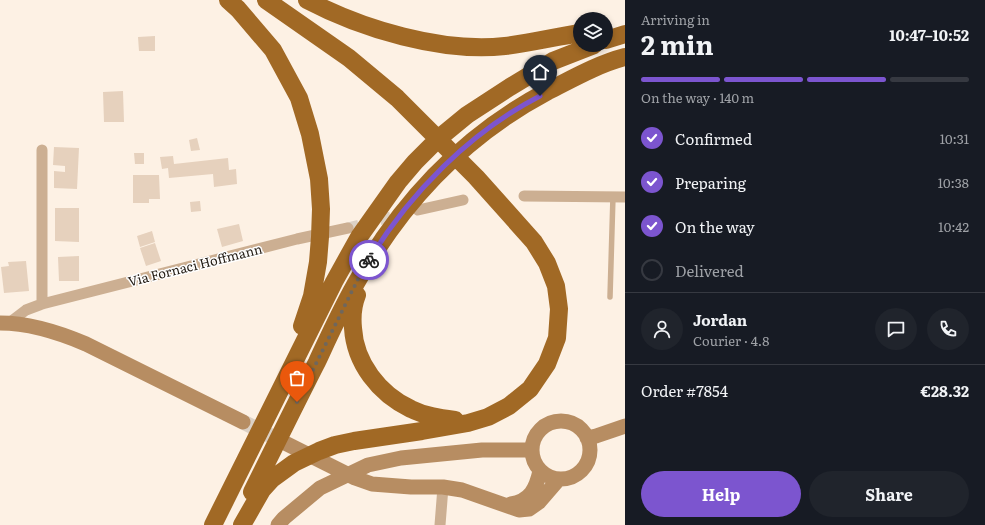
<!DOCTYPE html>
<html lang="en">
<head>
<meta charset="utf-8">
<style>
  body { margin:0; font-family:Literata,serif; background:#20242c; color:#f1f3f6; height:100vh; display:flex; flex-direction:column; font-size:15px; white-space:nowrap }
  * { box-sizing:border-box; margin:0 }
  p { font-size:13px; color:#9ea1a6 }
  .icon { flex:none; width:22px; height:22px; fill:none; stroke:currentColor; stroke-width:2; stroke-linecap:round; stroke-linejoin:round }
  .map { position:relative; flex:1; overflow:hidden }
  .sheet { display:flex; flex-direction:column; background:#171b24; width:360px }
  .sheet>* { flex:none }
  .fabs { position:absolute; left:573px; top:12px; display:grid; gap:8px }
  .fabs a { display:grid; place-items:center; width:40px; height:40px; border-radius:50%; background:#171b24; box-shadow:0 2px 6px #0003; font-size:20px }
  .pin { position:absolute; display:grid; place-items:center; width:34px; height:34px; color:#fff; margin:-41px -17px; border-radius:50% 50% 50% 0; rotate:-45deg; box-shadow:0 0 4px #0007 }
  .pin .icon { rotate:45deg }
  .courier { position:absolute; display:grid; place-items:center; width:40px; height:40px; margin:-20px; border:3px solid #7c55cf; border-radius:50%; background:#fff; color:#222; box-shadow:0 1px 5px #0007 }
  .summary em { font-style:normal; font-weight:700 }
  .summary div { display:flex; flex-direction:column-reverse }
  .summary { display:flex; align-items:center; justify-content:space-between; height:68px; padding:0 16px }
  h1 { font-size:26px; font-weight:700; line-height:30px }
  .bar { display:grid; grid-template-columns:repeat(4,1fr); gap:6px 4px; align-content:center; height:48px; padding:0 16px }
  .bar i { height:5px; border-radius:3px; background:#363941 }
  .bar .current { background:#7c55cf }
  .bar p { grid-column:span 4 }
  .line { display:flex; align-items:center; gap:10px; padding:0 16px; border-top:1px solid #363941 }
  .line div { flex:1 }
  .round { display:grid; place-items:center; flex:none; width:42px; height:42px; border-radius:21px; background:#20242c }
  ol { padding:0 16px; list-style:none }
  li { display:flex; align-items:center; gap:12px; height:44px }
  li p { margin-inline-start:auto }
  li .icon { padding:4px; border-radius:50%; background:#7c55cf; color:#fff; stroke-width:4 }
  li:last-child { color:#9ea1a6 }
  li i { width:22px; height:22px; border:2px solid #363941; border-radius:50% }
  .primary-button { display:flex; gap:8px; margin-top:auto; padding:8px 16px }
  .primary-button a { flex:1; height:46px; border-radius:24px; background:#7c55cf; color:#fff; font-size:16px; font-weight:700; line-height:46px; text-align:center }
  .primary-button a+a { background:#20242c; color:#f1f3f6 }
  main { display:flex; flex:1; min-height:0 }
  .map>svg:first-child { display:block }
  .building { fill:#e6d1bd }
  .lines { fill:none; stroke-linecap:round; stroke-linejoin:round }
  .minor-tunnel { stroke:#dcd1c5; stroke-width:11; stroke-dasharray:11 5.5; stroke-linecap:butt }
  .secondary-tunnel { stroke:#dcd1c5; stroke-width:15; stroke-dasharray:15 8; stroke-linecap:butt }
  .service { stroke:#ccaf92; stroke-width:5.5 }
  .minor { stroke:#ccaf92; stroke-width:11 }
  .secondary { stroke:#b78d62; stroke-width:15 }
  .trunk { stroke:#a16925; stroke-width:18 }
  .done { stroke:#6f675d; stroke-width:4; stroke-dasharray:0 7.2 }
  .route { stroke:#7c55cf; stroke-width:5 }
  .labels { text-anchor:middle; stroke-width:3; stroke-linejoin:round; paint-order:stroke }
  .street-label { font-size:13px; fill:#231c14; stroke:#fff }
</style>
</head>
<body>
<main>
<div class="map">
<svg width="625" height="525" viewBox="0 0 625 525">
  <rect width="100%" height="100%" fill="#fdf1e4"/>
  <!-- building -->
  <path class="building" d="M155 36V51H139L138 37Z
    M123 91 124 122H104L103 92Z
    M197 138 200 150 191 151 189 140Z
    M54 147 79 148 77 189 54 188V171L65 172V166L53 165Z
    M134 153H144V164H135Z
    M173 156 174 164 228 158 229 170 236 169 237 184 214 187 213 174 169 178 168 168 162 169 160 157Z
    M133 175H159L160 199H149V203H133Z
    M200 201 201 211 191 212 190 202Z
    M55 208H79V242L55 241Z
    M239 224 243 241 222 247 217 229Z
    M152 231 155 242 140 247 137 236Z
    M155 243 161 261 146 266 140 248Z
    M79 256V281H59L58 257Z
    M26 261 29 291 4 293 1 267 9 266 8 262Z"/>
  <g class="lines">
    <!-- minor-tunnel -->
    <path class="minor-tunnel" d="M348 228 402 214"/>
    <!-- secondary-tunnel -->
    <path class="secondary-tunnel" d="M243 422 287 444"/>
    <!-- service -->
    <path class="service" d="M610 297 613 196"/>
    <!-- minor -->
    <path class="minor" d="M42 150V304
      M524 196 625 197
      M418 210 463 200
      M9 323 26 310 42 304 297 239 348 228
      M440 525 443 487"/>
    <!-- secondary -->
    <path class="secondary" d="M0 323C30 323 58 332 86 344L243 422
      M532 450a29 29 0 1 1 58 0a29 29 0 1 1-58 0Z
      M587 438 596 436 625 426
      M287 444 355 478 372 484 411 487H443L462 490 519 510 529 509 539 502 558 480
      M511 504C530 501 536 489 540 471
      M278 525 284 518 320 488 368 465 401 458 482 450H531"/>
    <!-- trunk -->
    <path class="trunk" d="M228 0 238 9 273 50 299 98 310 134 319 179 321 209 320 237 318 262 312 296 302 326
      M307 0C362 29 442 53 505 46 530 43 555 37 580 33
      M606 40 625 34
      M357 295C353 305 352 318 353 328 355 363 379 394 411 409 425 416 440 418 455 420
      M252 492C274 448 295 405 317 362 330 334 343 305 359 278 404 199 467 134 548 91 572 79 598 64 625 57
      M213 525 334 282 359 237 398 182 415 162 439 138 467 115 510 87 553 61 594 45
      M242 525 262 490 272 479 294 463 319 451 335 445 354 441 422 431 468 423 488 417 509 406 530 389 547 364 557 338 559 309 556 286 547 263 534 242 476 177 397 98 349 58 266 0"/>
  </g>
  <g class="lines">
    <!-- done -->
    <path class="done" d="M297 402 358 279 369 260"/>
    <!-- route -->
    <path class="route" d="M369 260C410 193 470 132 540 96"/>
  </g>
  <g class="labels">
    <!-- street labels -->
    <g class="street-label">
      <text transform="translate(195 265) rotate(-14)" y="5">Via Fornaci Hoffmann</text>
    </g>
  </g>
</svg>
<div class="fabs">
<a><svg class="icon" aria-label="layers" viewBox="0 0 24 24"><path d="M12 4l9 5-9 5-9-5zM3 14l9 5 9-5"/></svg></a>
</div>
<div class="pin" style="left:297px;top:402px;background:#ea580c"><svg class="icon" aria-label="bag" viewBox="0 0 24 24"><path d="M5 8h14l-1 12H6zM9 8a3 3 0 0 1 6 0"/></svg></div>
<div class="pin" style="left:540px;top:96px;background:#1f2937"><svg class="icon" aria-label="home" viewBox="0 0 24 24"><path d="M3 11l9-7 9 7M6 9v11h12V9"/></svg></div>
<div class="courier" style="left:369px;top:260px"><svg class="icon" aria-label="bike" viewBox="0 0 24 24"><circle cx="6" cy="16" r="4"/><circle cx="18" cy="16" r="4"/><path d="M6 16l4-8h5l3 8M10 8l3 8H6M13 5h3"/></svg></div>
</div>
<section class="sheet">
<div class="summary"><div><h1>2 min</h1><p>Arriving in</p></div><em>10:47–10:52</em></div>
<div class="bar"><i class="current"></i><i class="current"></i><i class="current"></i><i></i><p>On the way · 140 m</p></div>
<ol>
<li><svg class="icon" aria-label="check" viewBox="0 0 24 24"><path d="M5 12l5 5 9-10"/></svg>Confirmed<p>10:31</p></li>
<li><svg class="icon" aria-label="check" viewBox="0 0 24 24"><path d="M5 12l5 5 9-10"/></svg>Preparing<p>10:38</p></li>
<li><svg class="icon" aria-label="check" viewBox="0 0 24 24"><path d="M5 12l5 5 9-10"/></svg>On the way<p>10:42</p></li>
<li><i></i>Delivered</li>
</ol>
<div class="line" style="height:72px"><a class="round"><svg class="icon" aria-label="person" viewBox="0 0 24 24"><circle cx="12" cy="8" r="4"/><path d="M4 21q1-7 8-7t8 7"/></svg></a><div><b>Jordan</b><p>Courier · 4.8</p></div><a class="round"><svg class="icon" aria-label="chat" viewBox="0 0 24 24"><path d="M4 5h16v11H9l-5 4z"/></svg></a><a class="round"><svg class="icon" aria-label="phone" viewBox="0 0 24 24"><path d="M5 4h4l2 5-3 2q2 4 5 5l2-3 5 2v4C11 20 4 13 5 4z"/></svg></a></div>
<div class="line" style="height:52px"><div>Order #7854</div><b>€28.32</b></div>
<div class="primary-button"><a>Help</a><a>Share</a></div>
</section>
</main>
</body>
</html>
